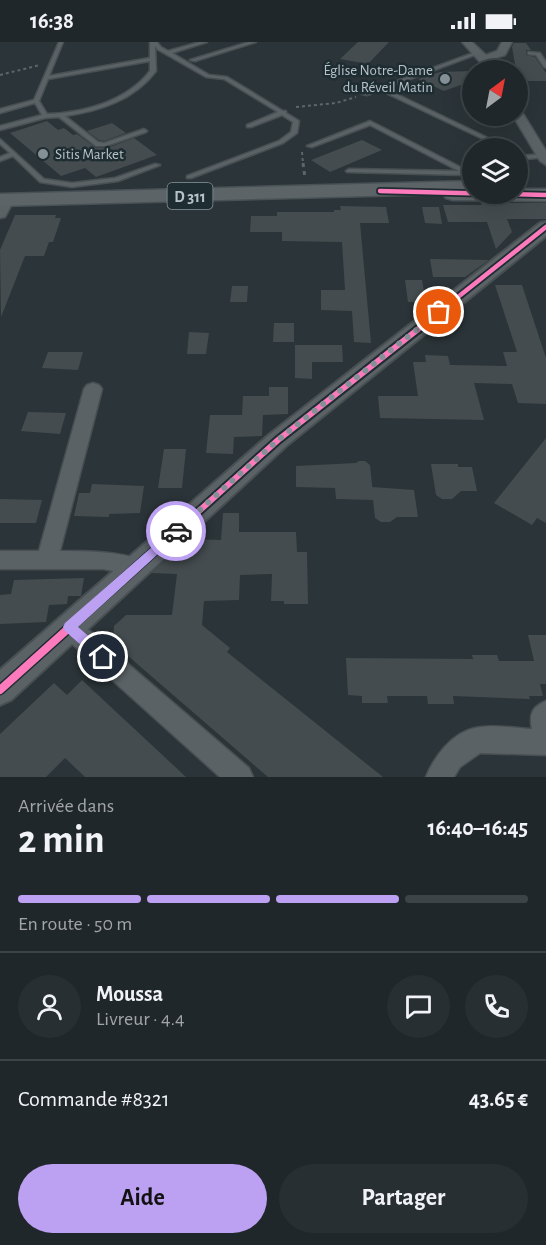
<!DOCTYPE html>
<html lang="fr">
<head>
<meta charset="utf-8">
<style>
  body { margin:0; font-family:"Alegreya Sans",sans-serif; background:#282f32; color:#f1f3f6; height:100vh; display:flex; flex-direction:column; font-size:22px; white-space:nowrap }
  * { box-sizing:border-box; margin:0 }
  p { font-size:20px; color:#a2a5a8 }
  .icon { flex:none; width:33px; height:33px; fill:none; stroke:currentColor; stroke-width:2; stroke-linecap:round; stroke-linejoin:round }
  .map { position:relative; height:735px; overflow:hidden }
  .panel { display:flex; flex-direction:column; background:#20272a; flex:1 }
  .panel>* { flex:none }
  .needle { width:39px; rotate:32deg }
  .fabs { position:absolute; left:462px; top:18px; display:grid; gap:12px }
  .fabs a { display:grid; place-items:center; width:66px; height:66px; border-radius:50%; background:#20272a; box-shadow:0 6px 24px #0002,0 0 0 2px #3d4447; font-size:30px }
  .pin { position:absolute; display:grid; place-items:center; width:51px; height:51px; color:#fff; margin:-26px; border:3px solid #fff; border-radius:50%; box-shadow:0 2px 6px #0007 }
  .courier { position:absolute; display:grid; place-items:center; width:60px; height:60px; margin:-30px; border:4px solid #bca0f2; border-radius:50%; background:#fff; color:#222; box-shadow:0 2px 8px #0007 }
  .overview em { font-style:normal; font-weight:700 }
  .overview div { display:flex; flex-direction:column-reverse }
  .overview { display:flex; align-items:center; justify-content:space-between; height:102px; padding:0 18px }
  h1 { font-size:39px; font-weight:700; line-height:45px }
  .bar { display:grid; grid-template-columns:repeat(4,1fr); gap:9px 6px; align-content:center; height:72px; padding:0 18px }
  .bar i { height:8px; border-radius:4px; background:#3d4447 }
  .bar .selected { background:#bca0f2 }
  .bar p { grid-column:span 4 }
  .line { display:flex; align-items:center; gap:15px; padding:0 18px; border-top:2px solid #3d4447 }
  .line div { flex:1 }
  .round { display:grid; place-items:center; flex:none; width:63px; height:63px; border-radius:32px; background:#282f32 }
  .action { display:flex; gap:12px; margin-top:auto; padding:12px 18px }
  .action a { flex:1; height:69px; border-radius:36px; background:#bca0f2; color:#111; font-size:24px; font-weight:700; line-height:69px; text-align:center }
  .action a+a { background:#282f32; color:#f1f3f6 }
  .status { display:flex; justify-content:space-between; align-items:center; height:42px; padding:0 30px; background:#20272a; direction:ltr }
  .status svg { height:16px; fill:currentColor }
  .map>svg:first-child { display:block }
  .building { fill:#444c4f }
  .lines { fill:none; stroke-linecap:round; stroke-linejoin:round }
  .service-casing { stroke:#484f53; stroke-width:3 }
  .minor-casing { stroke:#484f53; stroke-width:3 }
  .tertiary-casing { stroke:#484f53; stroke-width:4 }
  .primary-casing { stroke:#485155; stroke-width:3 }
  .path-far1 { stroke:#5f666a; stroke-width:2; stroke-dasharray:3 3; stroke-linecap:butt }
  .path { stroke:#5f666a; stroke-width:3; stroke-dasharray:4 4; stroke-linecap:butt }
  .service { fill:#5b6266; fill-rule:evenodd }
  .minor { fill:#5b6266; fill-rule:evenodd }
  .tertiary { fill:#5b6266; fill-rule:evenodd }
  .primary { fill:#5d6468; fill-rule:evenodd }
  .cycleway-far2-casing { stroke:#1e2d32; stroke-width:8 }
  .cycleway-far1-casing { stroke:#1e2d32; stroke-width:10 }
  .cycleway-casing { stroke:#1e2d32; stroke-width:11 }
  .cycleway-far2 { stroke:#fd7abc; stroke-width:4.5 }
  .cycleway-far1 { stroke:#fd7abc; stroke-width:6 }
  .cycleway { stroke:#fd7abc; stroke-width:8 }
  .route { fill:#bca0f2 }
  .done { stroke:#859096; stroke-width:6; stroke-dasharray:0 10.8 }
  .poi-dot { fill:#859096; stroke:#1e2d32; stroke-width:2 }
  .labels { text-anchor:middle; stroke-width:5; stroke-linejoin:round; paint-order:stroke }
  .far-poi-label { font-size:15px; fill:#b6c2c8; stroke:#1e2d32; text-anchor:end }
  .shield { fill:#1e2d32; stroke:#88959b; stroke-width:1.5 }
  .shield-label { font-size:16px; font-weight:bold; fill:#b6c2c8 }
</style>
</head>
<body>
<div class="status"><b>16:38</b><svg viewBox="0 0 49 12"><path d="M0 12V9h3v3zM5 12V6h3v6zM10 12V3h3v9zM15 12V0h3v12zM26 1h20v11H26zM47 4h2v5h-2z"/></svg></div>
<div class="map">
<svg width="546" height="735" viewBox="0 0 546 735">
  <rect width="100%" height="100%" fill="#2b3438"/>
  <!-- building -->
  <path class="building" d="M358 0H389L368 22 340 17Z
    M514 1H526L531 8H526V13L535 15 546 31V39H518L512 5Z
    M472 29V39L444 49 418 37 440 30Z
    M47 79 58 88 64 86 73 93 77 92 96 106H107L134 96 157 113 96 135 85 126 61 134 10 91Z
    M112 81 126 91 104 99 99 98 87 89Z
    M362 98 382 108 330 130 311 118Z
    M481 161H546V177H507L512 190 496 207 487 180H448L443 163H482Z
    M340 164 386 165 389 181H360L371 301 354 300 352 269 321 268V248H345L342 200 282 199V190H250L251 174H277V170H334V168H341Z
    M422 165H439L442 182 425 181Z
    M15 173H56L55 176H61L53 200H49L44 214H25L1 275 0 208Z
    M430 217 489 218 465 235H433Z
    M405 238H422L426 260H408Z
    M495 243H522L546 316V362L518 361 512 342 474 341 484 378 380 376 378 354H418L413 320H426L425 313 448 314 450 323 507 324 503 310H517Z
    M232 244H248L247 260H230Z
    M274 281H294V300H273Z
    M189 290 209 291 206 312H187Z
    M295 303H342L343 320H312V337L295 336Z
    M48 310H83L78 328 42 326Z
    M269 345H288V372L263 373 262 394 234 395 233 412 206 411 210 373H242L243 354H269Z
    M28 370 66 371 60 392 21 389Z
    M546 396V481L537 476 532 483 494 461Z
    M164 407H186L182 446H158Z
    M359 419H365L370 423 373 452 372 445 414 448 418 475H397L390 480H381L375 476 373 458 336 457 335 446 296 445V424L356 421Z
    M431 422H458V425H472L477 449H461L452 457H442L436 453Z
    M92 442 144 444 140 471 109 472V475L74 474 79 451H90Z
    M0 457 42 458 36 481H0Z
    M223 471H239V490H296L297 510H307L308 562H284V559H271L272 532 240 533 239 558 204 559 202 583 230 606 227 610 383 735H268L113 601 114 584 126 573H172L177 532 151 531 167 517H188L189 497 221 498Z
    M84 536 81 554H68L67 562 49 563 46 580 0 582V553L11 552 14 538Z
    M528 593H546V642H540L543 654H529L530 657 453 654 454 662H428L427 654H387L388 661H362V654L348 653 346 616 473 617 472 613H497L499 619H534Z
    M82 638 186 735H85L65 716 46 735H0V692L54 641 67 653Z"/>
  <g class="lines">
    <!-- service casing -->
    <g class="service-casing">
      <path id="service" d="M59 0H63L49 34 150 16V0H157L161 5 168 9 200 0H207L172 11 209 33 227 35 283 69H286V71L299 79 297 91 283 101 191 136H187V134L279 99 291 90 293 80 282 73 251 85H247V83L278 70 224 37 206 35 157 7 155 4 156 29C134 58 100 69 65 74L98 100 104 101 144 87 147 89 146 90 106 104H96L59 75 45 76 0 88V84L42 73 35 61 0 71V67L34 58ZM150 19V29C127 59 84 71 47 72L39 59 48 37Z
        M249 0H256L195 19 190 18Z
        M476 10 480 11 367 53 362 52Z
        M528 10 540 11 546 20V26L544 25 536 13 528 12Z
        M386 49H390L509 106H502L386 51Z
        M370 79 470 130 471 131 466 133 347 130 346 129 349 127 459 129 370 83 312 105 307 104Z
        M0 97 44 137 72 141 115 136 155 122 160 123 118 139 72 145 40 140 13 114 0 119V115L10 111 0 102Z
        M543 112 546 114 545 115 518 118V114Z"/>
    </g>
    <!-- minor casing -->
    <g class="minor-casing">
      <path id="minor" d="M462 0H472L486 13 497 9 502 0H512L505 13 490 18 497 28H487Z
        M518 69 522 70 546 109V123L540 119 513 74H518Z
        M7 154 14 158 5 175 0 176V159Z
        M93 341 99 343 102 347 60 509C89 509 115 509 143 518L146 525 143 532 135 534 104 527H0V509H39L84 347 87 343Z
        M69 574 77 578 249 726 253 735H220L61 592 58 585 61 578Z
        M546 659V713L480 711 460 725 454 735H426C434 715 452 691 475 686 491 682 515 686 532 687 529 672 532 665 546 659Z"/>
    </g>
    <!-- tertiary casing -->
    <g class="tertiary-casing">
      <path id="tertiary" d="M546 180V194L286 404 11 658 0 663V628L270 392 540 181Z"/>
    </g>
    <!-- primary casing -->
    <g class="primary-casing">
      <path id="primary" d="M472 139V152H518V147H546V159L453 158 446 156 443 152 0 164V152Z"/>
    </g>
    <!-- path-far1 -->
    <path class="path-far1" d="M0 33 40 23
      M296 65 336 61 356 55
      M302 110 303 122"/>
    <!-- path -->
    <path class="path" d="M303 121 305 136"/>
    <!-- service -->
    <use href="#service" class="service"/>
    <!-- minor -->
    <use href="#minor" class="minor"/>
    <!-- tertiary -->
    <use href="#tertiary" class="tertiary"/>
    <!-- primary -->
    <use href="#primary" class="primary"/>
    <!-- cycleway-far2 casing -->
    <g class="cycleway-far2-casing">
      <path id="cycleway-far2" d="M380 149 546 153
        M429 278 546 185"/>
    </g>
    <!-- cycleway-far1 casing -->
    <g class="cycleway-far1-casing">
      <path id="cycleway-far1" d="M189 478 278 398 431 277"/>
    </g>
    <!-- cycleway casing -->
    <g class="cycleway-casing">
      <path id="cycleway" d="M0 648 190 477"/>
    </g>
    <!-- cycleway-far2 -->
    <use href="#cycleway-far2" class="cycleway-far2"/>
    <!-- cycleway-far1 -->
    <use href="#cycleway-far1" class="cycleway-far1"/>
    <!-- cycleway -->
    <use href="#cycleway" class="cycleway"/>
  </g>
  <!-- route -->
  <path class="route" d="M176 484 180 485V492L78 585 108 611 110 615 108 619H99L65 589 63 585 65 581Z"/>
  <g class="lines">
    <!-- done -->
    <path class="done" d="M176 489 278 398 439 270"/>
  </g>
  <!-- markers -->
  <g class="poi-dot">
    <circle cx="445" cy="37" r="6"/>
    <circle cx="43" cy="112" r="6"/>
  </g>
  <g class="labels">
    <!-- far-poi labels -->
    <g class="far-poi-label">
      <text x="433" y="33">Église Notre-Dame<tspan x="433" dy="17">du Réveil Matin</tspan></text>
      <text x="55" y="117" text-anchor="start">Sitis Market</text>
    </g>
    <!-- shield labels -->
    <rect class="shield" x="167.5" y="141" width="45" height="26" rx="4.5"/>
    <g class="shield-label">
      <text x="190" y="160">D 311</text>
    </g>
  </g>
</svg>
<div class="fabs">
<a><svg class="needle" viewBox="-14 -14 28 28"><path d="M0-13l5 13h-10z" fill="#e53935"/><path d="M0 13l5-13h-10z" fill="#a2a5a8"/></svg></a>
<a><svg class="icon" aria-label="layers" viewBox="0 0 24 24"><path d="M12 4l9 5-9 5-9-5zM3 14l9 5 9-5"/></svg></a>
</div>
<div class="pin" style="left:439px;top:270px;background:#ea580c"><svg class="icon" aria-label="bag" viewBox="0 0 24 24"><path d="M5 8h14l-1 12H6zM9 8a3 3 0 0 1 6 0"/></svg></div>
<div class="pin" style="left:103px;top:615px;background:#1f2937"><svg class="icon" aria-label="home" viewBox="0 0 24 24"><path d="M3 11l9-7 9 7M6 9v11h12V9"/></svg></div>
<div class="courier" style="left:176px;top:489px"><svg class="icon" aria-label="car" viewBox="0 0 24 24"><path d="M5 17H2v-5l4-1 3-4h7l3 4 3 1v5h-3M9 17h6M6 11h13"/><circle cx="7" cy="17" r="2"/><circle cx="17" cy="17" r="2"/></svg></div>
</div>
<section class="panel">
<div class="overview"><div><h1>2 min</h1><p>Arrivée dans</p></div><em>16:40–16:45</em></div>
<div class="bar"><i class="selected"></i><i class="selected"></i><i class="selected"></i><i></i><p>En route · 50 m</p></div>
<div class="line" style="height:108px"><a class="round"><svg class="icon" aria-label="person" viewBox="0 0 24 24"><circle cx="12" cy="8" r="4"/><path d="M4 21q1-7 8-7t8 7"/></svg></a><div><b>Moussa</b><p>Livreur · 4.4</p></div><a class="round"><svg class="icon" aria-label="chat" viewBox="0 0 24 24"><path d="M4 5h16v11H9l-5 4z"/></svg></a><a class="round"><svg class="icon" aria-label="phone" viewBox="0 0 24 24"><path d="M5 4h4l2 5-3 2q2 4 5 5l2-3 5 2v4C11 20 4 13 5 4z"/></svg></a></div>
<div class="line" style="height:78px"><div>Commande #8321</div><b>43.65 €</b></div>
<div class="action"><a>Aide</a><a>Partager</a></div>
</section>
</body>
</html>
